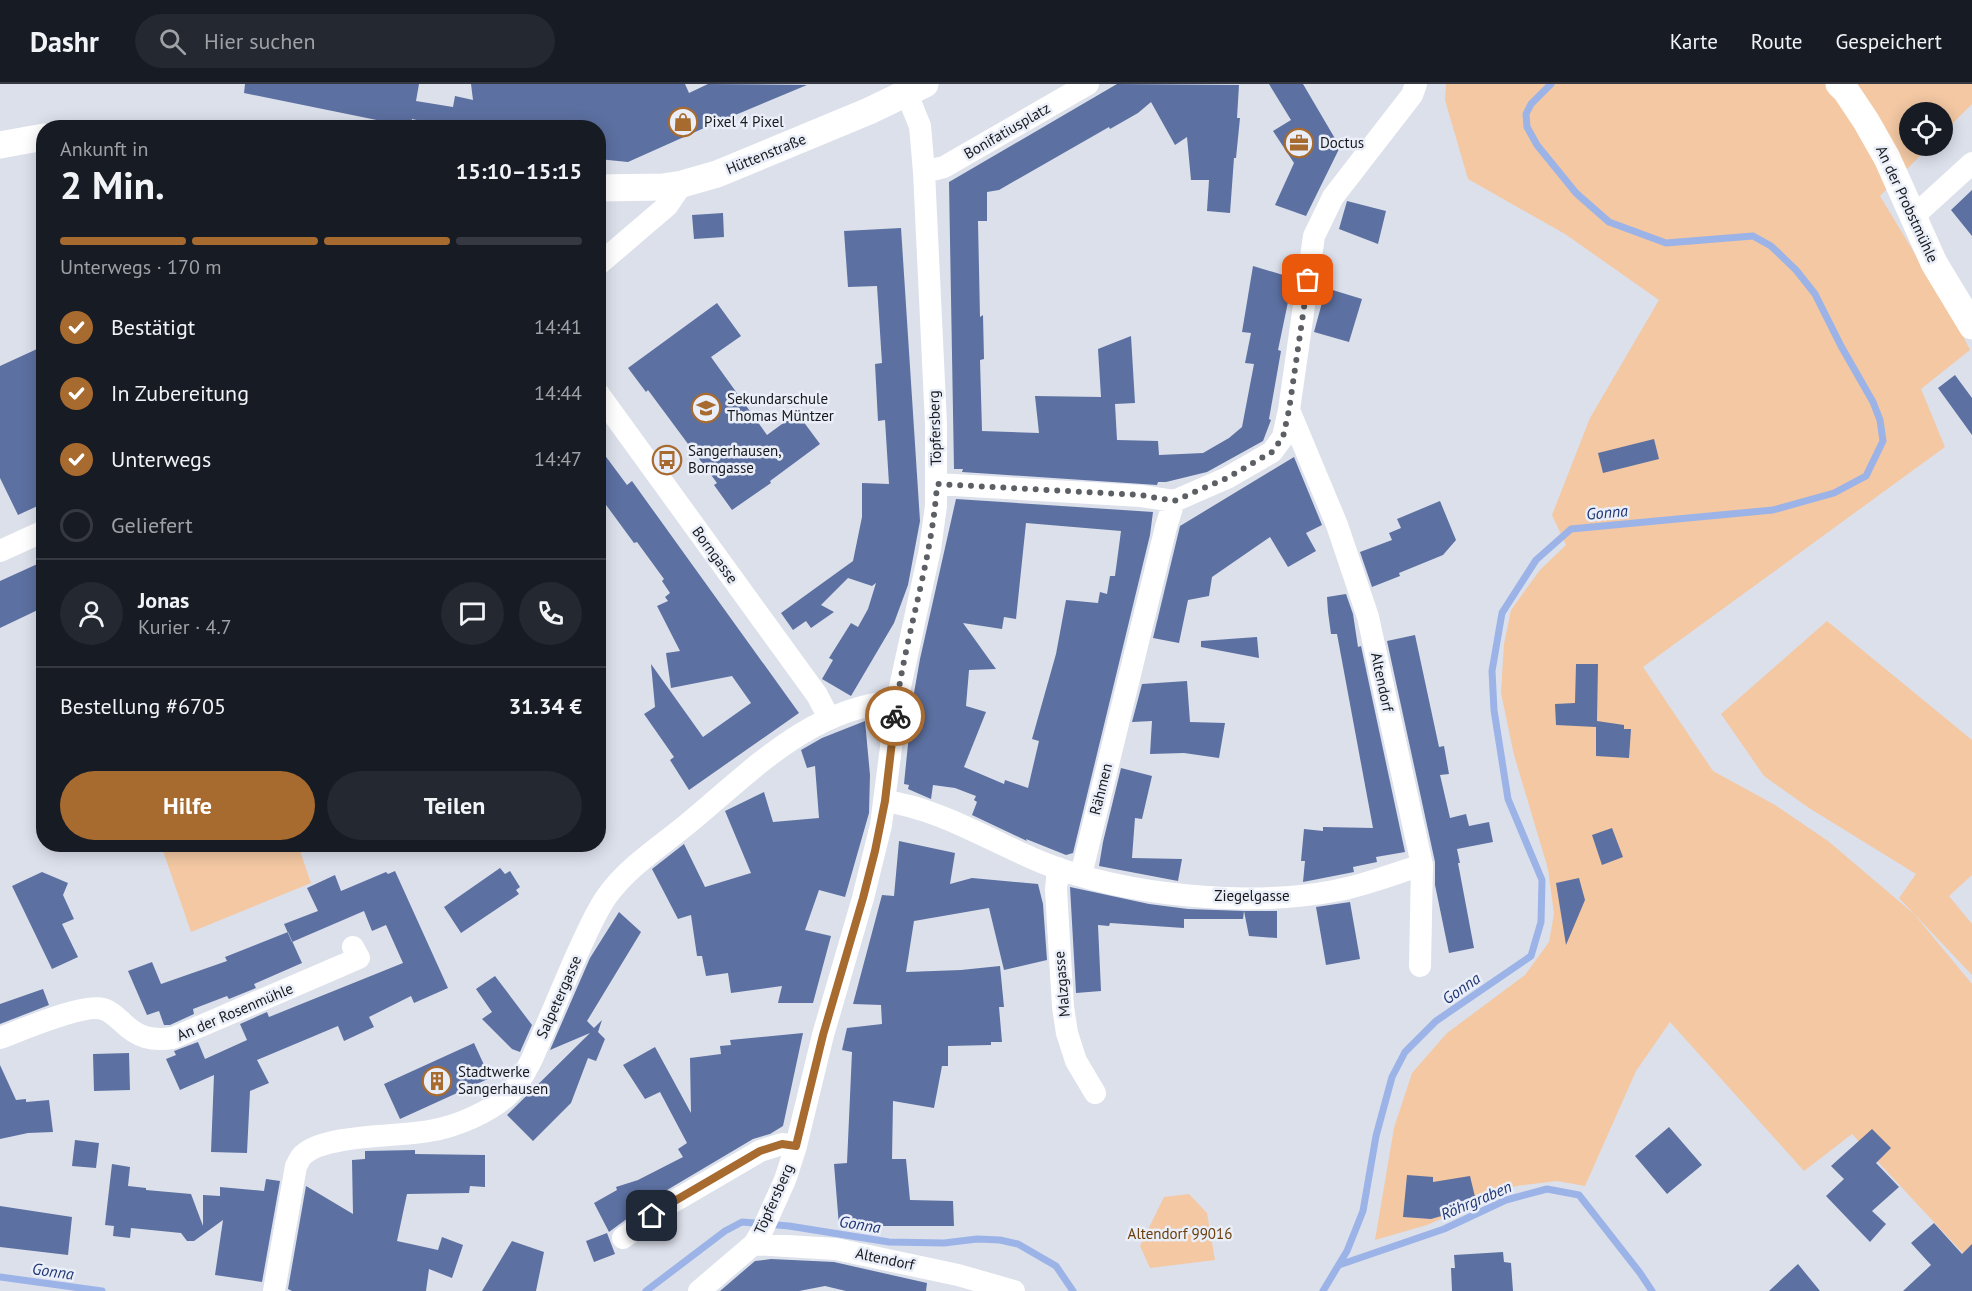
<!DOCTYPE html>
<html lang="de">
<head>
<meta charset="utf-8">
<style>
  body { margin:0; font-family:"PT Sans",sans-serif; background:#242831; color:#f1f3f6; height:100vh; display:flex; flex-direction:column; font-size:22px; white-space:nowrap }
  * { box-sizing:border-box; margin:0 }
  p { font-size:20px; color:#9ea1a6 }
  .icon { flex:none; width:33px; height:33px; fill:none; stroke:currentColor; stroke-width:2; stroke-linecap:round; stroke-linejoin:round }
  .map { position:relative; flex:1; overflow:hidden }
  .sheet { position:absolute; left:36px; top:36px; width:570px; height:732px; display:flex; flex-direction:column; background:#171b24; border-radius:24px; box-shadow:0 3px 15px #0003 }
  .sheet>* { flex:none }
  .fabs { position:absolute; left:1899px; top:18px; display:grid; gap:12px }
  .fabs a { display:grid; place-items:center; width:54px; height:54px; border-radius:50%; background:#171b24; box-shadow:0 3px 15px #0003; font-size:30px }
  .pin { position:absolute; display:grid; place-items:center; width:51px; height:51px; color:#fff; margin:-26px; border-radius:12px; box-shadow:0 3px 9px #0006 }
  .courier { position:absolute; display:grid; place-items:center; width:60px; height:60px; margin:-30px; border:4px solid #a86b2f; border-radius:50%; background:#fff; color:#222; box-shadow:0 2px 8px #0007 }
  .summary em { font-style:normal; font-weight:700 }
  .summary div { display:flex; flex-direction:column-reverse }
  .summary { display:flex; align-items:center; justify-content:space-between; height:102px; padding:0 24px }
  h1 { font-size:39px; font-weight:700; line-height:45px }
  .bar { display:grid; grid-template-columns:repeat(4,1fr); gap:9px 6px; align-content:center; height:72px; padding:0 24px }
  .bar i { height:8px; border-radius:4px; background:#363941 }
  .bar .active { background:#a86b2f }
  .bar p { grid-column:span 4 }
  .line { display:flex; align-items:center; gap:15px; padding:0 24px; border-top:2px solid #363941 }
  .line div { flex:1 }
  .round { display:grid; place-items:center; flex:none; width:63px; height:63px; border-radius:32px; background:#242831 }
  ol { padding:0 24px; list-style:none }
  li { display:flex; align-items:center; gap:18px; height:66px }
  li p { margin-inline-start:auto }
  li .icon { padding:6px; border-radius:50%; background:#a86b2f; color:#fff; stroke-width:4 }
  li:last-child { color:#9ea1a6 }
  li i { width:33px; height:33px; border:3px solid #363941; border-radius:50% }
  .cta { display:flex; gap:12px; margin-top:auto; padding:12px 24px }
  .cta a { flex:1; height:69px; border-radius:36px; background:#a86b2f; color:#fff; font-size:24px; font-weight:700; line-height:69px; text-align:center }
  .cta a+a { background:#242831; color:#f1f3f6 }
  header { display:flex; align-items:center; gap:36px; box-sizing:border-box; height:84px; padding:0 30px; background:#171b24; border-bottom:2px solid #363941 }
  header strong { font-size:28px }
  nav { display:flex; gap:33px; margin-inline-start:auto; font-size:21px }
  .search { width:420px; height:54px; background:#242831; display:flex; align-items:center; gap:15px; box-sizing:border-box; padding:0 21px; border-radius:33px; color:#9ea1a6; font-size:22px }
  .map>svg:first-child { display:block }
  .green { fill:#f3c8a3 }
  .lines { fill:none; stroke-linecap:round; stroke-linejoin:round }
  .stream { stroke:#9cb3e8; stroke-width:7 }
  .building { fill:#5c70a1; fill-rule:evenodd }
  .minor { stroke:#fff; stroke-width:22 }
  .tertiary { stroke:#fff; stroke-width:27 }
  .done { stroke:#5c5f64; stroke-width:6; stroke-dasharray:0 10.8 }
  .route { stroke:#a86b2f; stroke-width:8 }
  .labels { text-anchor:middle; stroke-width:5; stroke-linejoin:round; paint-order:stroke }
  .poi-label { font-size:15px; fill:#17191c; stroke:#e9eef8; text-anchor:start }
  .street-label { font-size:15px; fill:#17191c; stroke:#e9eef8 }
  .park-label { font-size:15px; fill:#6b3d09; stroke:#e9eef8 }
  .water-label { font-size:16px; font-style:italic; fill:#203674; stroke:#e9eef8 }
</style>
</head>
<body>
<header>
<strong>Dashr</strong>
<div class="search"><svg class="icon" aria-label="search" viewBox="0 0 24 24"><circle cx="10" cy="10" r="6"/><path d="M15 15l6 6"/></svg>Hier suchen</div>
<nav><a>Karte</a><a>Route</a><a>Gespeichert</a></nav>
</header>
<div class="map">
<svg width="1972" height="1207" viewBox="0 0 1972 1207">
  <rect width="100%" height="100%" fill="#dce0eb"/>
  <!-- green -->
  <path class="green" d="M1446 0H1972V20L1943 49 1942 28H1910V62H1930L1880 112 1956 238 1970 266 1921 305 1945 363 1643 583 1713 687 1775 721 1828 757 1914 830 1972 900V1179L1852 1050 1804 1087 1670 938 1636 987 1585 1102 1557 1097 1516 1102 1427 1141 1375 1156 1394 1044 1412 989 1447 949 1525 891 1549 858 1554 830 1548 785 1514 671 1501 609 1504 560 1511 526 1540 486 1566 461 1552 431 1590 334 1659 216 1565 150 1468 95 1445 16Z
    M1827 537 1972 656V791L1949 812 1972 840V891L1899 814 1916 790 1809 724 1764 692 1721 630Z
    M161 761H298L311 799 191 848Z
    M1189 1110 1207 1129 1215 1176 1150 1184 1140 1162 1164 1113Z"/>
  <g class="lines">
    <!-- stream -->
    <path class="stream" d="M1339 1181 1444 1145 1506 1116 1547 1105 1579 1111 1640 1189 1652 1207
      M0 1193 102 1207
      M646 1207 725 1147 742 1138 789 1142 889 1158 944 1159 977 1155 1000 1156 1018 1160 1056 1182 1073 1207
      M1323 1207 1347 1167 1363 1127 1376 1052 1392 993 1405 968 1436 937 1531 872 1541 838 1542 796 1508 715 1494 626 1492 587 1502 529 1536 476 1571 445 1773 426 1834 409 1866 392 1883 357 1880 336 1873 318 1841 262 1815 210 1796 186 1771 162 1753 152 1666 159 1609 138 1576 109 1537 61 1527 43 1526 30 1531 20 1551 0"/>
  </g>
  <!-- building -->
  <path class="building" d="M245 0H419L416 17 453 23 455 12 473 16 471 0H685L689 9 708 0 807 1 704 44 628 78 598 75V44H454L412 35 411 43 244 9Z
    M1117 0 1239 1 1237 34H1240L1236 74H1234L1230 129 1207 127 1209 96H1191L1187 53 1175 61 1151 18 1138 29 1110 45 1109 43 999 106 987 108V137H978L980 233 983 231 984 275 980 276 982 347 1039 349 1035 312 1101 313 1098 265 1131 252 1135 319 1115 320 1117 356 1158 357 1159 371 1203 369 1229 354 1242 343 1254 280 1245 279 1251 249 1242 248 1253 182 1293 194 1278 266 1281 267 1269 335 1271 336 1263 357 1207 388 1166 398H1158L1157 401 962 388 963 385H954L949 98Z
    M1269 0H1303L1340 63 1306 132 1275 121 1294 79 1273 47 1291 36Z
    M1972 106V152L1951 126Z
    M1347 117 1386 127 1378 160 1339 145Z
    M723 129 724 153 694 155 692 131Z
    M901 144 920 437 908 501 894 539 851 612 822 595 833 576 829 574 851 539 858 543 868 525 876 499 872 502 848 494 821 521 834 528 811 544 806 537 793 546 781 529 853 477 862 433V399L889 400 885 336 878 337 875 280 882 279 877 202 848 203 844 147Z
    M1326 204 1362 215 1349 258 1314 248Z
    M717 219 741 252 711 273 767 351 797 329 820 360 770 397 771 399 732 426 714 401 717 399 648 306 646 308 628 284Z
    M37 265 44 280V419L18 431 0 394V282Z
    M1955 291 1972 314V351L1938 304Z
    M1654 355 1659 375 1603 389 1598 369Z
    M598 362 627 401 632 397 799 629 689 706 670 676 674 673 644 630 655 623 651 580 703 653 751 619 732 592 671 604 666 569 680 567 657 522 668 517 665 513 670 509 662 497 664 495 637 458 634 459 598 410Z
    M1294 373 1322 441 1306 449 1316 467 1288 483 1270 453 1212 493 1209 512 1188 516 1179 559 1153 554 1180 442Z
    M956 415 1153 428 1150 451 1073 769 1066 771 1026 755 1027 757 972 731 977 718 974 716 976 712 955 704 933 701 931 715 908 705 909 701 904 700 912 620 920 575ZM1026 439 1121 447 1115 492H1110L1107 510 1100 508 1098 519 1066 516 1056 570 1032 655 1039 657 1028 704 1005 696 1004 700 964 683 986 628 966 622 969 586 996 585 963 539 1002 545 1004 533 1016 535Z
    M1440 417 1456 456 1443 471 1399 489 1400 492 1372 503 1360 468 1392 456 1389 449 1401 444 1397 435Z
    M44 477V523L0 544V497Z
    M1346 510 1353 530 1358 563 1361 562 1405 768 1376 773 1377 778 1353 783 1354 788 1303 798 1305 777H1301L1304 745 1323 747V743L1373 744 1337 550H1331L1328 528 1327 513Z
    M1415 551 1439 663 1444 662 1449 690 1440 691 1450 734 1466 730 1469 742 1489 738 1493 758 1457 765 1460 779H1458L1474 864 1449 869 1435 801V778L1387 557Z
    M1257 553 1259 574 1201 563V557Z
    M1576 580H1598L1597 637 1624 641V645H1631L1629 674 1596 672V643L1556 641 1555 620 1575 619Z
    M1187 597 1190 638 1225 639 1219 674 1184 669 1150 670 1152 637 1132 638 1142 600Z
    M865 637 870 691 869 729 845 813 819 806 805 846 831 852 813 919H778L782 902 731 909 728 889 706 892 702 872H697L691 831 678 835 652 785 684 760 705 803 751 789 725 727 764 708 773 738 819 734 815 682 807 684 801 666 822 654Z
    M1121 684 1152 692 1142 735 1135 734 1132 774 1182 775 1178 797 1099 782 1103 758Z
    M1612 744 1623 773 1602 781 1592 751Z
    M899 757 955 769 950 800 972 794 1038 800 1043 820 1047 876 1004 886 989 824 914 837 906 888 961 886 1000 882 1004 923H999L1002 958H991V961L948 962V982H942L934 1024 893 1017 892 1075H906L910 1116 953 1117 954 1142H839L834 1080 847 1079 852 968 842 966 847 944 882 940 881 921 853 920 882 811 894 812Z
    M500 784 505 790 510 787 520 803 516 806 519 810 461 849 444 823Z
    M395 787 448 904 414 919 411 912 369 933 374 943 344 957 338 942 257 976 269 999 250 1007 247 1069 211 1068 214 991 180 1006 166 975 176 971 174 967 198 958 205 975 247 956 240 940 267 928 269 933 403 879 386 841 372 847 364 827 292 858 284 840 318 827 307 804 335 791 341 807 386 788 388 790Z
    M42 788 68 799 63 811 74 835 62 840 78 873 52 885 12 802Z
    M1579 794 1585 816 1566 861 1556 799Z
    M1070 803 1149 820 1188 825 1244 827 1243 835H1184V844L1110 839 1109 842 1098 841 1101 907 1076 909Z
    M1350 818 1360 875 1326 881 1316 823Z
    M1244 827H1277V854L1249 852Z
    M619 828 641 848 587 937 594 944 602 936 598 948 605 955 596 977 588 974 571 1019 533 1057 507 1031 590 949 550 966 590 874Z
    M288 848 302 879 254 900 256 904 229 915 227 912 193 925 194 930 170 941H164L159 927 147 931 128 887 152 878 161 900 227 877 225 873Z
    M495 892 532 941 520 968 512 965 482 935 492 928 476 905Z
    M43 905 49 921 0 940V920Z
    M803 949 783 1042 770 1050 753 1055 630 1128 632 1131 609 1148 594 1119 617 1106 616 1103 638 1096 683 1073 678 1065 687 1059 660 1008 645 1015 623 981 655 963 691 1029 690 974 721 970 720 962 731 961 730 956Z
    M474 959 490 994 400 1035 384 1000Z
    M129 969 130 1006 94 1007 93 970Z
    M0 981 16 1016 26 1015V1018L49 1016 53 1048 28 1049 0 1055Z
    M1669 1043 1702 1081 1667 1110 1635 1072Z
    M1872 1045 1891 1064 1876 1079 1899 1103 1872 1127 1886 1140 1870 1158 1826 1112 1844 1095 1831 1082Z
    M75 1056 99 1059 96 1084 72 1082Z
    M415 1066V1070L485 1071V1103L470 1102 469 1109 407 1110 397 1157 438 1166 442 1153 463 1161 452 1194 429 1185 426 1207H292L288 1205 306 1102 353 1130 352 1076 365 1075V1067Z
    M112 1080 130 1083 128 1102 146 1104V1106L191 1110 203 1142V1111L220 1112V1103L264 1107 266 1095 280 1097 262 1198 215 1191 223 1136 194 1157H187L181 1149 131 1144 130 1154 113 1152 114 1142 105 1141Z
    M1407 1091 1433 1093V1098L1470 1092 1476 1117 1472 1118 1473 1123 1431 1135 1403 1133Z
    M0 1122 72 1133 68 1171 0 1163Z
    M1934 1139 1962 1170 1972 1160V1207H1903L1931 1181 1911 1159Z
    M607 1149 615 1170 594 1178 586 1157Z
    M512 1157 544 1168 536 1207H482Z
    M1503 1168 1504 1178 1511 1179 1513 1207H1452L1451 1184H1455L1454 1171Z
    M771 1175 834 1178 927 1199 926 1207H846L825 1202 799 1207H720L755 1177Z
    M1798 1180 1820 1207H1769Z"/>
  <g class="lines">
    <!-- minor -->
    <path class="minor" d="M924 88 944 83 1088 0
      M1914 132 1972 79
      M598 181 667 122 682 100
      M598 309 817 611 829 634
      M1289 326 1337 441 1368 533 1422 781 1420 882
      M937 400 1141 412 1174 417 1227 394 1272 368 1283 353 1289 326 1314 152 1333 113 1412 11 1416 0
      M0 467 44 447
      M885 717C942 725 993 759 1046 780 1127 812 1249 823 1334 807 1363 802 1393 790 1422 781
      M1058 784 1056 806 1063 923 1067 949 1076 977 1095 1009
      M1081 791 1166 443 1174 417
      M0 954C22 946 83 919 103 925 111 927 116 933 122 938 138 954 152 957 173 954L359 874 353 863
      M623 1154 666 1122 760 1067 782 1060 796 1062
      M754 1160 836 1165 958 1191 1014 1207
      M274 1207 296 1082C298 1079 300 1073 303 1071 325 1050 398 1053 429 1047 455 1043 492 1028 511 1008 520 999 525 988 531 977 547 941 562 904 578 868 587 849 595 829 607 812 628 783 658 764 685 742 750 689 808 624 897 617
      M699 1207 754 1160 762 1147 785 1096 796 1062 823 951 863 814 881 741 897 617 930 465 936 422V340L924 88 920 42 907 10"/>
    <!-- tertiary -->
    <path class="tertiary" d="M1839 0 1846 7 1866 37 1887 74 1934 179 1972 242
      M0 61 44 53
      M598 104 663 103 682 100 717 90 869 27 925 0"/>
  </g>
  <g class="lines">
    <!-- done -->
    <path class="done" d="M895 632C904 554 932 479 937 400L1141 411 1174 417 1227 394 1272 368 1283 353 1289 326 1308 196"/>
    <!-- route -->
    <path class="route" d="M652 1132 666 1122 760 1067 782 1060 796 1062 823 951 863 814 875 767 885 717 895 632"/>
  </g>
  <!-- icons -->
  <defs>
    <g id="shop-ring" transform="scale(1.5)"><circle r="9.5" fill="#e9eef8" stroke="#a86b2f" stroke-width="1.5"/><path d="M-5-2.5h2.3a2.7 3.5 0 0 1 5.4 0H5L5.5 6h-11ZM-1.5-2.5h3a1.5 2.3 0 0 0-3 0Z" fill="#a86b2f"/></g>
    <g id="office-ring" transform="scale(1.5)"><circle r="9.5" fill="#e9eef8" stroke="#a86b2f" stroke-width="1.5"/><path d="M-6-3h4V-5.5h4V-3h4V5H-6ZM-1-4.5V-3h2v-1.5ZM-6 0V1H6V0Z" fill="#a86b2f"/></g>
    <g id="school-ring" transform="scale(1.5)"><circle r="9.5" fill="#e9eef8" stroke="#a86b2f" stroke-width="1.5"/><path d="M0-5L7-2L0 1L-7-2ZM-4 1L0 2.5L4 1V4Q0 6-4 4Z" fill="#a86b2f"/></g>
    <g id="bus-ring" transform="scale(1.5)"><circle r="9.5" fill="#e9eef8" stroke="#a86b2f" stroke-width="1.5"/><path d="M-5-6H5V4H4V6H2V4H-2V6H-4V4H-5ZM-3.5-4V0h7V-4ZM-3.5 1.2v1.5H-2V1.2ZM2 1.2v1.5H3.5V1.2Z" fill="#a86b2f"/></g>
    <g id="building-ring" transform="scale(1.5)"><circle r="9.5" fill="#e9eef8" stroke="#a86b2f" stroke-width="1.5"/><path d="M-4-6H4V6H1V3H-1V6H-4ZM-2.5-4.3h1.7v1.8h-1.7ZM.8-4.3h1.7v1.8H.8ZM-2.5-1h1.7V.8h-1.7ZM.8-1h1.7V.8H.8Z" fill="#a86b2f"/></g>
  </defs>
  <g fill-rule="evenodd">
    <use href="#shop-ring" x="683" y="38"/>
    <use href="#office-ring" x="1299" y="59"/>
    <use href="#school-ring" x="706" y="324"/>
    <use href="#bus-ring" x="667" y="376"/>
    <use href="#building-ring" x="437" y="997"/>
  </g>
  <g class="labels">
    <!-- poi labels -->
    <g class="poi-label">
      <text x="704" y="43">Pixel 4 Pixel</text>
      <text x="1320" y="64">Doctus</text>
      <text x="727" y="320">Sekundarschule<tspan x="727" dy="17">Thomas Müntzer</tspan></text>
      <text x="688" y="372">Sangerhausen,<tspan x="688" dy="17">Borngasse</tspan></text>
      <text x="458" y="993">Stadtwerke<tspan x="458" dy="17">Sangerhausen</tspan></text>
    </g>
    <!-- street labels -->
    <g class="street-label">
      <text transform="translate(1007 47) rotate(-30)" y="5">Bonifatiusplatz</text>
      <text transform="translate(766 70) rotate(-22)" y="5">Hüttenstraße</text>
      <text transform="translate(1907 120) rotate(65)" y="5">An der Probstmühle</text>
      <text transform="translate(935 344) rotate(-92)" y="5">Töpfersberg</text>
      <text transform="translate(715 471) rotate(54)" y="5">Borngasse</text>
      <text transform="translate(1382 598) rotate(78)" y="5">Altendorf</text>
      <text transform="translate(1101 705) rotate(-76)" y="5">Rähmen</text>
      <text x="1252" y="817">Ziegelgasse</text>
      <text transform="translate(1062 900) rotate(-95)" y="5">Malzgasse</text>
      <text transform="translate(559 913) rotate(-66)" y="5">Salpetergasse</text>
      <text transform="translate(235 928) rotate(-23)" y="5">An der Rosenmühle</text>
      <text transform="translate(774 1115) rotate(-66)" y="5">Töpfersberg</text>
      <text transform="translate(885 1175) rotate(12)" y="5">Altendorf</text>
    </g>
    <!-- park labels -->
    <g class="park-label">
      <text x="1180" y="1155">Altendorf 99016</text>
    </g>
    <!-- water labels -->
    <g class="water-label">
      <text transform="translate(1607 428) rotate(-5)" y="6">Gonna</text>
      <text transform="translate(1461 904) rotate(-35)" y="6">Gonna</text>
      <text transform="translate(1476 1116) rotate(-23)" y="6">Röhrgraben</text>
      <text transform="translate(860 1140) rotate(9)" y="6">Gonna</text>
      <text transform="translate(53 1187) rotate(8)" y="6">Gonna</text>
    </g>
  </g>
</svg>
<div class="fabs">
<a><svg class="icon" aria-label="locate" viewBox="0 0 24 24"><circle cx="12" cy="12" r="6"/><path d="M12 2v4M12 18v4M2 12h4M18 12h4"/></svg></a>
</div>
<div class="pin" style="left:1308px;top:196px;background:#ea580c"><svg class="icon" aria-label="bag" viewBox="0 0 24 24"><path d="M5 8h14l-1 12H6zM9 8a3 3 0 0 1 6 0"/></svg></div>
<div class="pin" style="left:652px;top:1132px;background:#1f2937"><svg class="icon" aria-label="home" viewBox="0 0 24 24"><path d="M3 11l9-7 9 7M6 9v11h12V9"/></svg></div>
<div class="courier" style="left:895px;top:632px"><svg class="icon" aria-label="bike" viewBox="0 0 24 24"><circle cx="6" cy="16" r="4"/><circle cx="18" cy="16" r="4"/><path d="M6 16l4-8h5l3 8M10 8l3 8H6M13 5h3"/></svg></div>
<section class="sheet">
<div class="summary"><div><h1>2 Min.</h1><p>Ankunft in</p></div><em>15:10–15:15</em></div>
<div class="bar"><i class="active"></i><i class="active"></i><i class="active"></i><i></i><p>Unterwegs · 170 m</p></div>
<ol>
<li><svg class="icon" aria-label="check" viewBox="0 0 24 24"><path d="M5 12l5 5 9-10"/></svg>Bestätigt<p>14:41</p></li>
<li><svg class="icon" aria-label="check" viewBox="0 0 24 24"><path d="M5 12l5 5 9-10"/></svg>In Zubereitung<p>14:44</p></li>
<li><svg class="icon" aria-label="check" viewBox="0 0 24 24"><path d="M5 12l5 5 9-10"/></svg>Unterwegs<p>14:47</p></li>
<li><i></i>Geliefert</li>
</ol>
<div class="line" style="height:108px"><a class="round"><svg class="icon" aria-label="person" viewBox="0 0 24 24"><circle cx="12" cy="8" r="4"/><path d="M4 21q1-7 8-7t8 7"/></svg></a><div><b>Jonas</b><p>Kurier · 4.7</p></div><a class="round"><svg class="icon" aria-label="chat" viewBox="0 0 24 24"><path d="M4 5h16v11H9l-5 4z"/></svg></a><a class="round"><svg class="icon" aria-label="phone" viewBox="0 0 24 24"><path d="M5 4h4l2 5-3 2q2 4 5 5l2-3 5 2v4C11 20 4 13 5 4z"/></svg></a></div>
<div class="line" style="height:78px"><div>Bestellung #6705</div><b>31.34 €</b></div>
<div class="cta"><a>Hilfe</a><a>Teilen</a></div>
</section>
</div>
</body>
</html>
